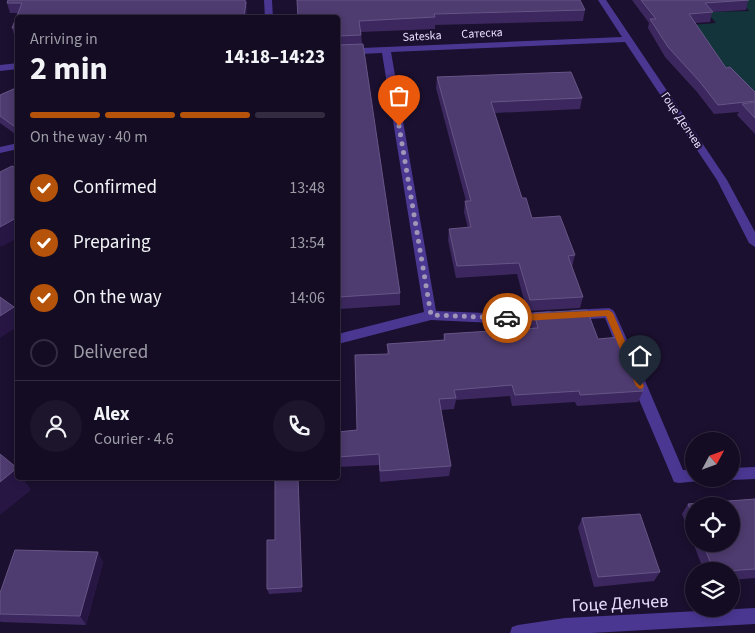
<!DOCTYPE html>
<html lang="en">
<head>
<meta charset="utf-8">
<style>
  body { margin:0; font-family:"Source Sans 3",sans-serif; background:#1d152b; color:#f1f3f6; height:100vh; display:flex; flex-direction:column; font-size:19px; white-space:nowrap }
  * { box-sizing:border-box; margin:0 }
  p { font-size:16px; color:#9d9ba6 }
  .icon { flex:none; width:28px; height:28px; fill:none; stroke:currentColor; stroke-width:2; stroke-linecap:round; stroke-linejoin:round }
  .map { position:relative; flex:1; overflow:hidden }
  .details { position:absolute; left:15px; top:15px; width:325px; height:465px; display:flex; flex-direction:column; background:#140c23; border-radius:5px; box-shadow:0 2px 8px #0003,0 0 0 1px #332c41 }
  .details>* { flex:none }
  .needle { width:32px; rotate:49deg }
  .fabs { position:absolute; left:685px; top:432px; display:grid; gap:10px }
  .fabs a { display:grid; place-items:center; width:55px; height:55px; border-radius:50%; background:#140c23; box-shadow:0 2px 8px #0003,0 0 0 1px #332c41; font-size:25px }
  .pin { position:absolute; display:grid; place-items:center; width:42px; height:42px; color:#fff; margin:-51px -21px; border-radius:50% 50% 50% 0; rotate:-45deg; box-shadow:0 0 5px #0007 }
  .pin .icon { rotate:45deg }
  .courier { position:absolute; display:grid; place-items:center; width:50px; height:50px; margin:-25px; border:4px solid #b45309; border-radius:50%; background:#fff; color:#222; box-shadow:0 1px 6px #0007 }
  .overview em { font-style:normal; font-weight:700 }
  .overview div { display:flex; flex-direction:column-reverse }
  .overview { display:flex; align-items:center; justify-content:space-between; height:85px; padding:0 15px }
  h1 { font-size:32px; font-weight:700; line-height:38px }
  .bar { display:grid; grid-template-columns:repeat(4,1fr); gap:8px 5px; align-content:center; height:60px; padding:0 15px }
  .bar i { height:6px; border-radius:4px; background:#332c41 }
  .bar .selected { background:#b45309 }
  .bar p { grid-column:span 4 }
  .line { display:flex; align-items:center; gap:12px; padding:0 15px; border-top:1px solid #332c41 }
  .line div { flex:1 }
  .round { display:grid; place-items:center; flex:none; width:52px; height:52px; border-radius:26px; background:#1d152b }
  ol { padding:0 15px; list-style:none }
  li { display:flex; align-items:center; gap:15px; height:55px }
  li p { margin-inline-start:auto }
  li .icon { padding:5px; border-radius:50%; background:#b45309; color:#fff; stroke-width:4 }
  li:last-child { color:#9d9ba6 }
  li i { width:28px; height:28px; border:2px solid #332c41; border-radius:50% }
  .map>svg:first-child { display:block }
  .green { fill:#12343a }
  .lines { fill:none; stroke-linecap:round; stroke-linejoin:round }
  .minor { fill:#4a3792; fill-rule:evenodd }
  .wall { fill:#3c285e; fill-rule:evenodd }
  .shaded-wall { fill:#271644 }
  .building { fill:#4e3b6f; stroke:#665586 }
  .route { fill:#b45309 }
  .done { stroke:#a096b6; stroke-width:5; stroke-dasharray:0 9 }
  .labels { text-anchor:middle; stroke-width:4; stroke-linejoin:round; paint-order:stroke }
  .far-street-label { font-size:12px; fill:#e7deff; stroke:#1b102f }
  .near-street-label { font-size:18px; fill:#e7deff; stroke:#1b102f }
</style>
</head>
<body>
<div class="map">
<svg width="755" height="633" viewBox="0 0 755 633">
  <rect width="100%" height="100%" fill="#1b102f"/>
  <!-- green -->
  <path class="green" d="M741 0H755V95L731 74 686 80 664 51 691 25 716 23 707 12 749 11Z"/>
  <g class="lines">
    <!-- minor -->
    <path class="minor" d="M264 0H272L273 18H265Z
      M598 0H606L727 180 755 232V247L749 243 717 180 625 42 391 52 436 311 513 314 550 311 554 313 556 316 554 319 550 321 513 324 431 320 338 344V334L424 312 382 53 338 55V49L622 37Z
      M18 63V69L0 71V65Z
      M18 143V149L0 153V147Z
      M609 308 613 310 615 313 633 353 631 357H621L605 318 572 320 568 318 566 315 568 312 572 310Z
      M636 371 641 372 643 376 683 470H694V479H700L699 481 679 483 674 482 629 376 631 372Z
      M755 467V479L731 480 726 479H731V468Z
      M755 608V624L591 633H510L512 627 518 625 565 618Z"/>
  </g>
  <!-- wall -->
  <path class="wall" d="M8 0 246 5 247 12 18 18V38H15L12 28 18 13H10L7 3Z
    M632 0H748L746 10 712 12 710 22 695 23 726 68 755 92V134L737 115 739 112 714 114 697 92 665 57 648 28 649 23Z
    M585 10 583 21 435 25V29L361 32 362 44 400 293V305L340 309 338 273V18H298Z
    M437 77 582 98 580 109 495 113 522 198 532 218 575 255 572 267 583 297 580 308 527 311 517 274 456 278 448 240 449 229 468 228 464 212 465 201H466L436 88Z
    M18 87V136L0 123V95Z
    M534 313 598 339 643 391 638 402 577 406 575 402 512 406 510 396 456 400 454 409 441 410 451 466 449 476 380 482 379 465 338 467V432L357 430 387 354V344L443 341 444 334 532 329 531 325Z
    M298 478 302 592 269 594 267 589 275 540Z
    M755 499V578L731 580V571H704L682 514 688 504ZM694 506 731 544H694Z
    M582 518 660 572 654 581 594 587 578 528Z
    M103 562 86 625 1 622 0 621V593Z"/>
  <!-- shaded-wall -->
  <path class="shaded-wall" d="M245 0H247V18H244Z
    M18 217V238L1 247 0 245V227Z
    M14 307 18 315V326L0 338V316Z
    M17 468 18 478H23L31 490 0 515V482Z
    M298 478 299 484 302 592V587Z
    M98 552 103 562 86 625 80 616Z"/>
  <!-- building -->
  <path class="building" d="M8 0H245V2H246L244 18H18V28H12L22 3H7Z
    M297 0H580L585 10 434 14 435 17 359 21 361 35 338 36V18H298Z
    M641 0H749L705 3 713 12 689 14 726 68 730 67 755 92V101L718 105 700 82 668 47 650 19H656Z
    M363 44 400 293 339 297 338 270V45Z
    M571 72 582 98 491 102 522 198H526L532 218 560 216 575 255 568 256 583 297 530 300 519 263 457 266 449 229 471 227 465 201H471L437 77Z
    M18 87V129L0 116V95Z
    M755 102V118L742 104Z
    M12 166 18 169V217L0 227V172Z
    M0 297 14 307 0 316Z
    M587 310 598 339 620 337 643 391 580 395 579 391 515 395 512 385 454 390 456 398 439 399 451 466 380 471 379 454 338 457V432L357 430 355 355 389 354 387 344 445 340 444 334 538 328 534 313Z
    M0 454 17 468 0 482Z
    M298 478 302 587 267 589V540H275V480Z
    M755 499V569L726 571H714L703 544H731V506H694V518L688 504Z
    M640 514 660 572 598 577 582 518Z
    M15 550 98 552 80 616 0 614V593Z"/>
  <!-- route -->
  <path class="route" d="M609 310 613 313 644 386 643 388 640 389 636 386 606 316 507 322 503 318 507 315Z"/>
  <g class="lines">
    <!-- done -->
    <path class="done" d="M399 126 431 315 507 318"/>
  </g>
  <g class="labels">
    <!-- far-street labels -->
    <g class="far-street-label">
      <text transform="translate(482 33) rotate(-3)" y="4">Сатеска</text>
      <text transform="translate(422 36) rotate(-3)" y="4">Sateska</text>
      <text transform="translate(682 120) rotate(56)" y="4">Гоце Делчев</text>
    </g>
    <!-- near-street labels -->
    <g class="near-street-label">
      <text transform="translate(620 603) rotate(-3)" y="6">Гоце Делчев</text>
    </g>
  </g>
</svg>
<div class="fabs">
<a><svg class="needle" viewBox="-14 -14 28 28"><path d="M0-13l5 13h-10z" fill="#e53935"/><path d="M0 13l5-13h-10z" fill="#9d9ba6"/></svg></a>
<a><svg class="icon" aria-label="locate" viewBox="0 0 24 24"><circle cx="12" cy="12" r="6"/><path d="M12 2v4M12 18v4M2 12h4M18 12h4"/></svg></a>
<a><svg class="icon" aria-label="layers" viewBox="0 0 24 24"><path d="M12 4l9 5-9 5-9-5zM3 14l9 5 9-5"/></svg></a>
</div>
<div class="pin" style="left:399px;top:126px;background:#ea580c"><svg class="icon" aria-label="bag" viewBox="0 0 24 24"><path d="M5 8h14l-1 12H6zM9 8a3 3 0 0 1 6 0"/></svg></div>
<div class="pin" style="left:640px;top:386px;background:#1f2937"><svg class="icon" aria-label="home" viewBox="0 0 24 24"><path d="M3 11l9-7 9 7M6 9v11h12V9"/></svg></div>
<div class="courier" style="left:507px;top:318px"><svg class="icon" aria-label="car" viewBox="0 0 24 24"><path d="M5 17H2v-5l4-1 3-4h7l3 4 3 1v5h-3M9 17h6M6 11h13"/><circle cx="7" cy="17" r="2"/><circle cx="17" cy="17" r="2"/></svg></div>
<section class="details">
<div class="overview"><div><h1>2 min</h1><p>Arriving in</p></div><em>14:18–14:23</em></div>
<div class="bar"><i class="selected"></i><i class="selected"></i><i class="selected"></i><i></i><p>On the way · 40 m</p></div>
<ol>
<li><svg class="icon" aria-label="check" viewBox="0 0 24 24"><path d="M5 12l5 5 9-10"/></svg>Confirmed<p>13:48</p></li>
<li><svg class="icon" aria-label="check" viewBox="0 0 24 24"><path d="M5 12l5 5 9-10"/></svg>Preparing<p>13:54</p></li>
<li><svg class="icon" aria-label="check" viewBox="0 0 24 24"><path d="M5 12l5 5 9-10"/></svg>On the way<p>14:06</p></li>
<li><i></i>Delivered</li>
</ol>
<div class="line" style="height:90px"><a class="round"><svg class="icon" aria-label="person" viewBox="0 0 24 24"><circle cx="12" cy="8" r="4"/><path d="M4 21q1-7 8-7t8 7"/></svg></a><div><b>Alex</b><p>Courier · 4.6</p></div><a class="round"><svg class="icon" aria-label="phone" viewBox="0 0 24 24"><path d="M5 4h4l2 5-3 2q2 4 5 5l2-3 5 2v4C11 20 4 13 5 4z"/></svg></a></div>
</section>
</div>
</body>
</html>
